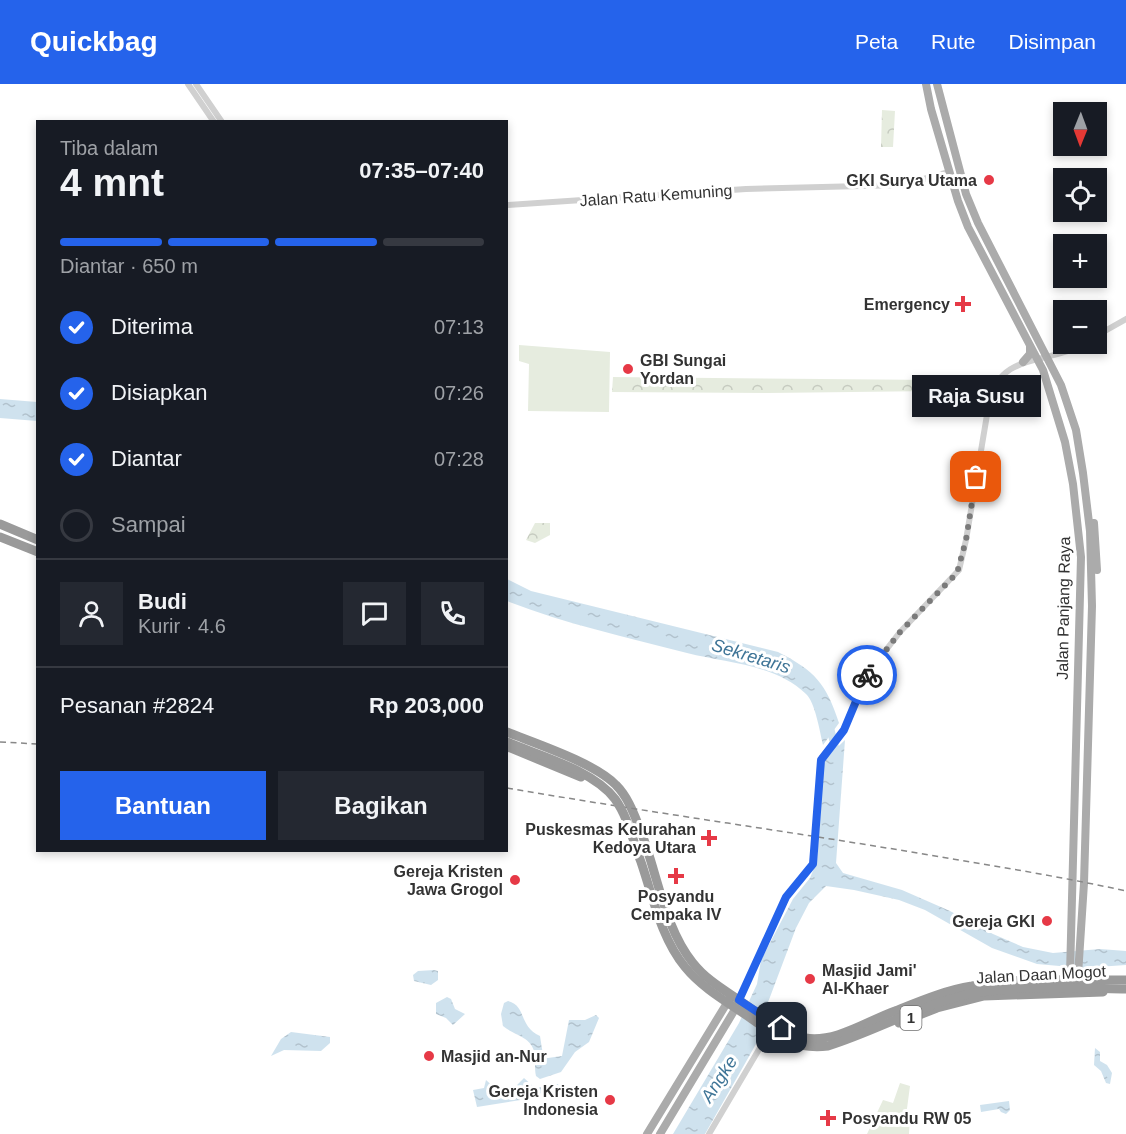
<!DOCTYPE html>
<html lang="id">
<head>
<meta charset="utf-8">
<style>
  body { margin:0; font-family:Arial,sans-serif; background:#242831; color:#f1f3f6; height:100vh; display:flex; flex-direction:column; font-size:22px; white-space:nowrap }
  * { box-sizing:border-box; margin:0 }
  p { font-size:20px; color:#9ea1a6 }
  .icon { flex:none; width:33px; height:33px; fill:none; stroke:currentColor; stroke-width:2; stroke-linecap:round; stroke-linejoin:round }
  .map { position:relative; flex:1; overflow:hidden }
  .details { position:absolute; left:36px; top:36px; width:472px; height:732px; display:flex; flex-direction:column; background:#171b24; border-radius:0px; box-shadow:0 3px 9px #0003 }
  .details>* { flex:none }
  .needle { width:39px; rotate:181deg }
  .tools { position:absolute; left:1053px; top:18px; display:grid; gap:12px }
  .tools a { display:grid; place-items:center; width:54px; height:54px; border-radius:0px; background:#171b24; box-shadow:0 3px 9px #0003; font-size:30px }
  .pin { position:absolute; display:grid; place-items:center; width:51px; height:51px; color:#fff; margin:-26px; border-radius:12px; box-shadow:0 3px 9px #0006 }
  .courier { position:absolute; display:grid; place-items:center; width:60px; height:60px; margin:-30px; border:4px solid #2563eb; border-radius:50%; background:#fff; color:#222; box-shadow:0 2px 8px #0007 }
  .bubble { position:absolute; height:42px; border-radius:0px; background:#171b24; box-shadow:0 3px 9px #0003; font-size:20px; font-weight:800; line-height:42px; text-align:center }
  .overview em { font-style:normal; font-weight:800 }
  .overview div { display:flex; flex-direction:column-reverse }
  .overview { display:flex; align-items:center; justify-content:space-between; height:102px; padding:0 24px }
  h1 { font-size:39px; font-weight:800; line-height:45px }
  .bar { display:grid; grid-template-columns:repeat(4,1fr); gap:9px 6px; align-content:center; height:72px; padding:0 24px }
  .bar i { height:8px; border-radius:4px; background:#363941 }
  .bar .selected { background:#2563eb }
  .bar p { grid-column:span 4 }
  .line { display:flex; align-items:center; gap:15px; padding:0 24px; border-top:2px solid #363941 }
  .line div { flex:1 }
  .round { display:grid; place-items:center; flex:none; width:63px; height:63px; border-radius:0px; background:#242831 }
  ol { padding:0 24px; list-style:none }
  li { display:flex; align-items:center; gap:18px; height:66px }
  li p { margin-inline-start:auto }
  li .icon { padding:6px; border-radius:50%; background:#2563eb; color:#fff; stroke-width:4 }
  li:last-child { color:#9ea1a6 }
  li i { width:33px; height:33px; border:3px solid #363941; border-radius:50% }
  .cta { display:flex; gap:12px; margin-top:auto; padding:12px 24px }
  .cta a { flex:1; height:69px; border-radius:0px; background:#2563eb; color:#fff; font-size:24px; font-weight:800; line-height:69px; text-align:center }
  .cta a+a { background:#242831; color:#f1f3f6 }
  header { display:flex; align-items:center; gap:36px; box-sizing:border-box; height:84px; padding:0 30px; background:#2563eb; color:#fff }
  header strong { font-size:28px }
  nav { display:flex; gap:33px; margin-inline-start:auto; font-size:21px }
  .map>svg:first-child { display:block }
  .grass { fill:#e6ecdf }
  .park { fill:url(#park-crowns) }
  .water { fill:url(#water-ripples) }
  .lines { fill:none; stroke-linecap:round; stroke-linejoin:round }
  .river { stroke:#cfe2ee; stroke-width:8 }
  .minor { stroke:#d0d0d0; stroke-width:6 }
  .major { stroke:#ababab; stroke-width:8 }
  .highway { stroke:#9a9a9a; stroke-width:9 }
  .rail { stroke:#888; stroke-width:1.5; stroke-dasharray:6 4.5; stroke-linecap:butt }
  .highway-bridge { stroke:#9a9a9a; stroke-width:9 }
  .done { stroke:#7a7a7a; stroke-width:6; stroke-dasharray:0 10.8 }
  .route { stroke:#2563eb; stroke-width:8 }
  .poi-dot { fill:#e63946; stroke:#fff; stroke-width:2 }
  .labels { text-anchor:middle; stroke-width:6; stroke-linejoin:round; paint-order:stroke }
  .shield { fill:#fff; stroke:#707070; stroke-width:1.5 }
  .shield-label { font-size:15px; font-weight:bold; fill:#333 }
  .poi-label { font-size:16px; font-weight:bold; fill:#333; stroke:#fff; text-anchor:end }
  .street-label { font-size:16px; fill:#333; stroke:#fff }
  .water-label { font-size:18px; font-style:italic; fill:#3f7597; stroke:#fff }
</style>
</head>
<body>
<header>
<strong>Quickbag</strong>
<nav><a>Peta</a><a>Rute</a><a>Disimpan</a></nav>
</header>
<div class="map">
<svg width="1126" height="1050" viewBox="0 0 1126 1050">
  <defs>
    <pattern id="park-crowns" width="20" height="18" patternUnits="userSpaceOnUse" patternTransform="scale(1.5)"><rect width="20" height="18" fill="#e6ecdf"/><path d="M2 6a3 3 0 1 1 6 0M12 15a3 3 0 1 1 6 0" fill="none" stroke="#c6cbc0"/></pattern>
    <pattern id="water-ripples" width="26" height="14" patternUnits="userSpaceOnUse" patternTransform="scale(1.5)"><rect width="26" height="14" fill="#cfe2ee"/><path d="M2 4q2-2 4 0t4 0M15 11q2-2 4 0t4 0" fill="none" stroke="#b2c2cd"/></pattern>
  </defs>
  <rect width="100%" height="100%" fill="#fff"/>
  <!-- grass -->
  <path class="grass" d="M519 261 610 268 609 328 528 327 529 280 519 277Z
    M900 999 910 1002 906 1032 910 1033 909 1050H867L883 1016 893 1019Z"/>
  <!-- park -->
  <path class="park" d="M882 26 895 27 893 63H881Z
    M613 293 938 296 990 303 987 316 935 307 769 309 612 308Z
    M535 439H550V451L535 459 526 456Z"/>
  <!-- water -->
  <path class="water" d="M0 315 37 318V337L0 334Z
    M507 495 531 507 778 568C815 587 826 599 839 639L823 661C820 648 815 618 806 610 775 580 726 579 687 569 626 553 566 540 507 517Z
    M845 656 836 779 843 789 902 806 950 827 993 850 1023 863 1053 869 1100 865 1126 867V881L1082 884 1037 880 992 864 925 826 899 816 854 806 826 802 809 819 796 844 767 921 760 953 705 1050H673L739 939 757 900 761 876 793 815 810 794 817 777 824 676Z
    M434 886 438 887V896L431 901 414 897 413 891 418 887Z
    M447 913 451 915 455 925 465 930 453 941 446 934 436 930V919Z
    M508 917C527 922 518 942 540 952L543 971 548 974 562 972 569 936H585L596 931 599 934 589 958 575 968 561 988 540 995 536 992C534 984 536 975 534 967 530 952 513 951 503 942L501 930 504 919Z
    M291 948 330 953V959L321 967 284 966 271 972 281 955Z
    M1095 964 1100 968V977L1107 981 1112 989 1110 1000 1106 999 1101 987 1094 981Z
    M524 994 535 1004 558 1000 560 1006 558 1010 477 1023 473 1006 484 1004 486 996 497 1006 504 1009 512 1006Z
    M1009 1017 1010 1026 1006 1030 1001 1028 999 1025 981 1028 980 1021Z"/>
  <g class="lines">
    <!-- river -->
    <path class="river" d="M829 640 836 667 835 675"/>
    <!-- minor -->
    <path class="minor" d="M188 0 214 38
      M196 0 222 38
      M507 121 746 105 902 101 949 88
      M1096 252 1126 235
      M739 916 786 813 813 780 822 673 844 647 863 600 872 584 900 548 959 486 966 456 989 319C1000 267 1048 281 1084 260
      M709 1050 768 950"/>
    <!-- major -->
    <path class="major" d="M926 0 931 25 958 117 968 143 1043 286 1065 358 1073 400 1081 473 1070 890 1073 899
      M937 0 966 110 978 139 1061 301 1076 346 1083 389 1090 447 1092 522 1084 799 1078 891 1073 897
      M1023 278 1030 270V262
      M1094 439 1097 486
      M647 1050 730 914
      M660 1050 734 927"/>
    <!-- highway -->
    <path class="highway" d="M0 440 38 456
      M0 453 38 468
      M507 648C537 660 595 679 616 701 628 713 634 730 640 745 657 787 664 844 693 879 707 897 728 908 746 921 764 933 783 950 805 954 836 959 867 937 895 927 920 917 946 906 972 902 1023 892 1075 897 1126 896
      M508 663 581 693
      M899 939 937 924 984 912 1103 908"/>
    <!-- rail -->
    <path class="rail" d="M0 658 38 660
      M507 704C653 729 801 749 947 774 1007 784 1067 794 1126 807"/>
    <!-- highway-bridge -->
    <path class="highway-bridge" d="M507 658C540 672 593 686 615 715 628 733 633 757 641 778 653 813 661 854 685 883 702 904 727 918 749 933 776 952 793 966 828 962 873 948 915 924 961 912 1009 900 1076 904 1126 905"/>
  </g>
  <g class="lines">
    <!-- done -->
    <path class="done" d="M867 591 900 548 957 489 966 456 976 393"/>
    <!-- route -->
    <path class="route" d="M782 944 739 916 786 813 813 780 821 676 844 646 867 591"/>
  </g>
  <!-- markers -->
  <g class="poi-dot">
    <circle cx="989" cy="96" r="6"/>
    <path d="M960 211h6v6h6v6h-6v6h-6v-6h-6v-6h6z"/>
    <circle cx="628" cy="285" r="6"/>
    <path d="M706 745h6v6h6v6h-6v6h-6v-6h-6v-6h6z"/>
    <path d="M673 783h6v6h6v6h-6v6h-6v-6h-6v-6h6z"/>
    <circle cx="515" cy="796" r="6"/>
    <circle cx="1047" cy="837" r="6"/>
    <circle cx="810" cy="895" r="6"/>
    <circle cx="429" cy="972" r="6"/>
    <circle cx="610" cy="1016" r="6"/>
    <path d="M825 1025h6v6h6v6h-6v6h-6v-6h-6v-6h6z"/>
  </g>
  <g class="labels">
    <!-- shield labels -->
    <rect class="shield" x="900.5" y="922" width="21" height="24" rx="4.5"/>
    <g class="shield-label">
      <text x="911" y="939">1</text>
    </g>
    <!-- poi labels -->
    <g class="poi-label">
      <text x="977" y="102">GKI Surya Utama</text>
      <text x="950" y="226">Emergency</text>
      <text x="640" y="282" text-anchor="start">GBI Sungai<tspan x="640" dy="18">Yordan</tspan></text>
      <text x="696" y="751">Puskesmas Kelurahan<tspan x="696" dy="18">Kedoya Utara</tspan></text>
      <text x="503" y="793">Gereja Kristen<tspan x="503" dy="18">Jawa Grogol</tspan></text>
      <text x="676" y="818" text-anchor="middle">Posyandu<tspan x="676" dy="18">Cempaka IV</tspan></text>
      <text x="1035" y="843">Gereja GKI</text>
      <text x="822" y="892" text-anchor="start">Masjid Jami'<tspan x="822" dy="18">Al-Khaer</tspan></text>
      <text x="441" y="978" text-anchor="start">Masjid an-Nur</text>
      <text x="598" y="1013">Gereja Kristen<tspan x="598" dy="18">Indonesia</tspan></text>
      <text x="842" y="1040" text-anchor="start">Posyandu RW 05</text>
    </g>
    <!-- street labels -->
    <g class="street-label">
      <text transform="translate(656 111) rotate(-4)" y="6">Jalan Ratu Kemuning</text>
      <text transform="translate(1063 524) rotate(-89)" y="6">Jalan Panjang Raya</text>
      <text transform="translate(1041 890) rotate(-3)" y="6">Jalan Daan Mogot</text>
    </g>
    <!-- water labels -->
    <g class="water-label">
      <text transform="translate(751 572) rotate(17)" y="6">Sekretaris</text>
      <text transform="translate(719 995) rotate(-57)" y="6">Angke</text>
    </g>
  </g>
</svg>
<div class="tools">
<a><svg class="needle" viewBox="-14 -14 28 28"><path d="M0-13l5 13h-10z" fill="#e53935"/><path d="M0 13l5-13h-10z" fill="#9ea1a6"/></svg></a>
<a><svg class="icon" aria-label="locate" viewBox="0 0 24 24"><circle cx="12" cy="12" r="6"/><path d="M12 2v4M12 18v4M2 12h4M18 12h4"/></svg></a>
<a>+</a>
<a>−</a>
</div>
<div class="pin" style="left:976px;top:393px;background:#ea580c"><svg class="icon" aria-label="bag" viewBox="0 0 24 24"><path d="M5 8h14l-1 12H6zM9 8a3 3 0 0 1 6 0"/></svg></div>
<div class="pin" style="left:782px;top:944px;background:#1f2937"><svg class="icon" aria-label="home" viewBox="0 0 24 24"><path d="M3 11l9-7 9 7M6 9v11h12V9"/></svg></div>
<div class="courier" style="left:867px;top:591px"><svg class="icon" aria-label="bike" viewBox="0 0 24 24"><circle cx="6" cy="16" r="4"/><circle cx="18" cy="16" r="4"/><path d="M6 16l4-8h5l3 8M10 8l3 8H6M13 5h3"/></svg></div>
<div class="bubble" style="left:912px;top:291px;width:129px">Raja Susu</div>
<section class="details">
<div class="overview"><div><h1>4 mnt</h1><p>Tiba dalam</p></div><em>07:35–07:40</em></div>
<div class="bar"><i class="selected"></i><i class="selected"></i><i class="selected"></i><i></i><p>Diantar · 650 m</p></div>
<ol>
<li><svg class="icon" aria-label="check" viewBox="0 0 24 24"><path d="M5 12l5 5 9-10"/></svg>Diterima<p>07:13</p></li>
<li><svg class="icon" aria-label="check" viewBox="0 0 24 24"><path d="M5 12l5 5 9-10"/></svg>Disiapkan<p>07:26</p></li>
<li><svg class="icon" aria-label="check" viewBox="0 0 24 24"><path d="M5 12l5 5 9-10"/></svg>Diantar<p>07:28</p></li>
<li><i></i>Sampai</li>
</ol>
<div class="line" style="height:108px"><a class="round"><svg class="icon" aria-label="person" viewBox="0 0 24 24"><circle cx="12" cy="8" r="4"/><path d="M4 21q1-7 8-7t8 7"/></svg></a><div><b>Budi</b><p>Kurir · 4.6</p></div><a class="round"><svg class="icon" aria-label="chat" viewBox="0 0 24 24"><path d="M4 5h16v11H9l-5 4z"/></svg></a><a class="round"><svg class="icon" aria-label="phone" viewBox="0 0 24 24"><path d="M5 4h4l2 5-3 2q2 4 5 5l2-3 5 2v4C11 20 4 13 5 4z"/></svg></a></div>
<div class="line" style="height:78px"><div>Pesanan #2824</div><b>Rp 203,000</b></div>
<div class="cta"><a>Bantuan</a><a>Bagikan</a></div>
</section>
</div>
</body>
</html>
